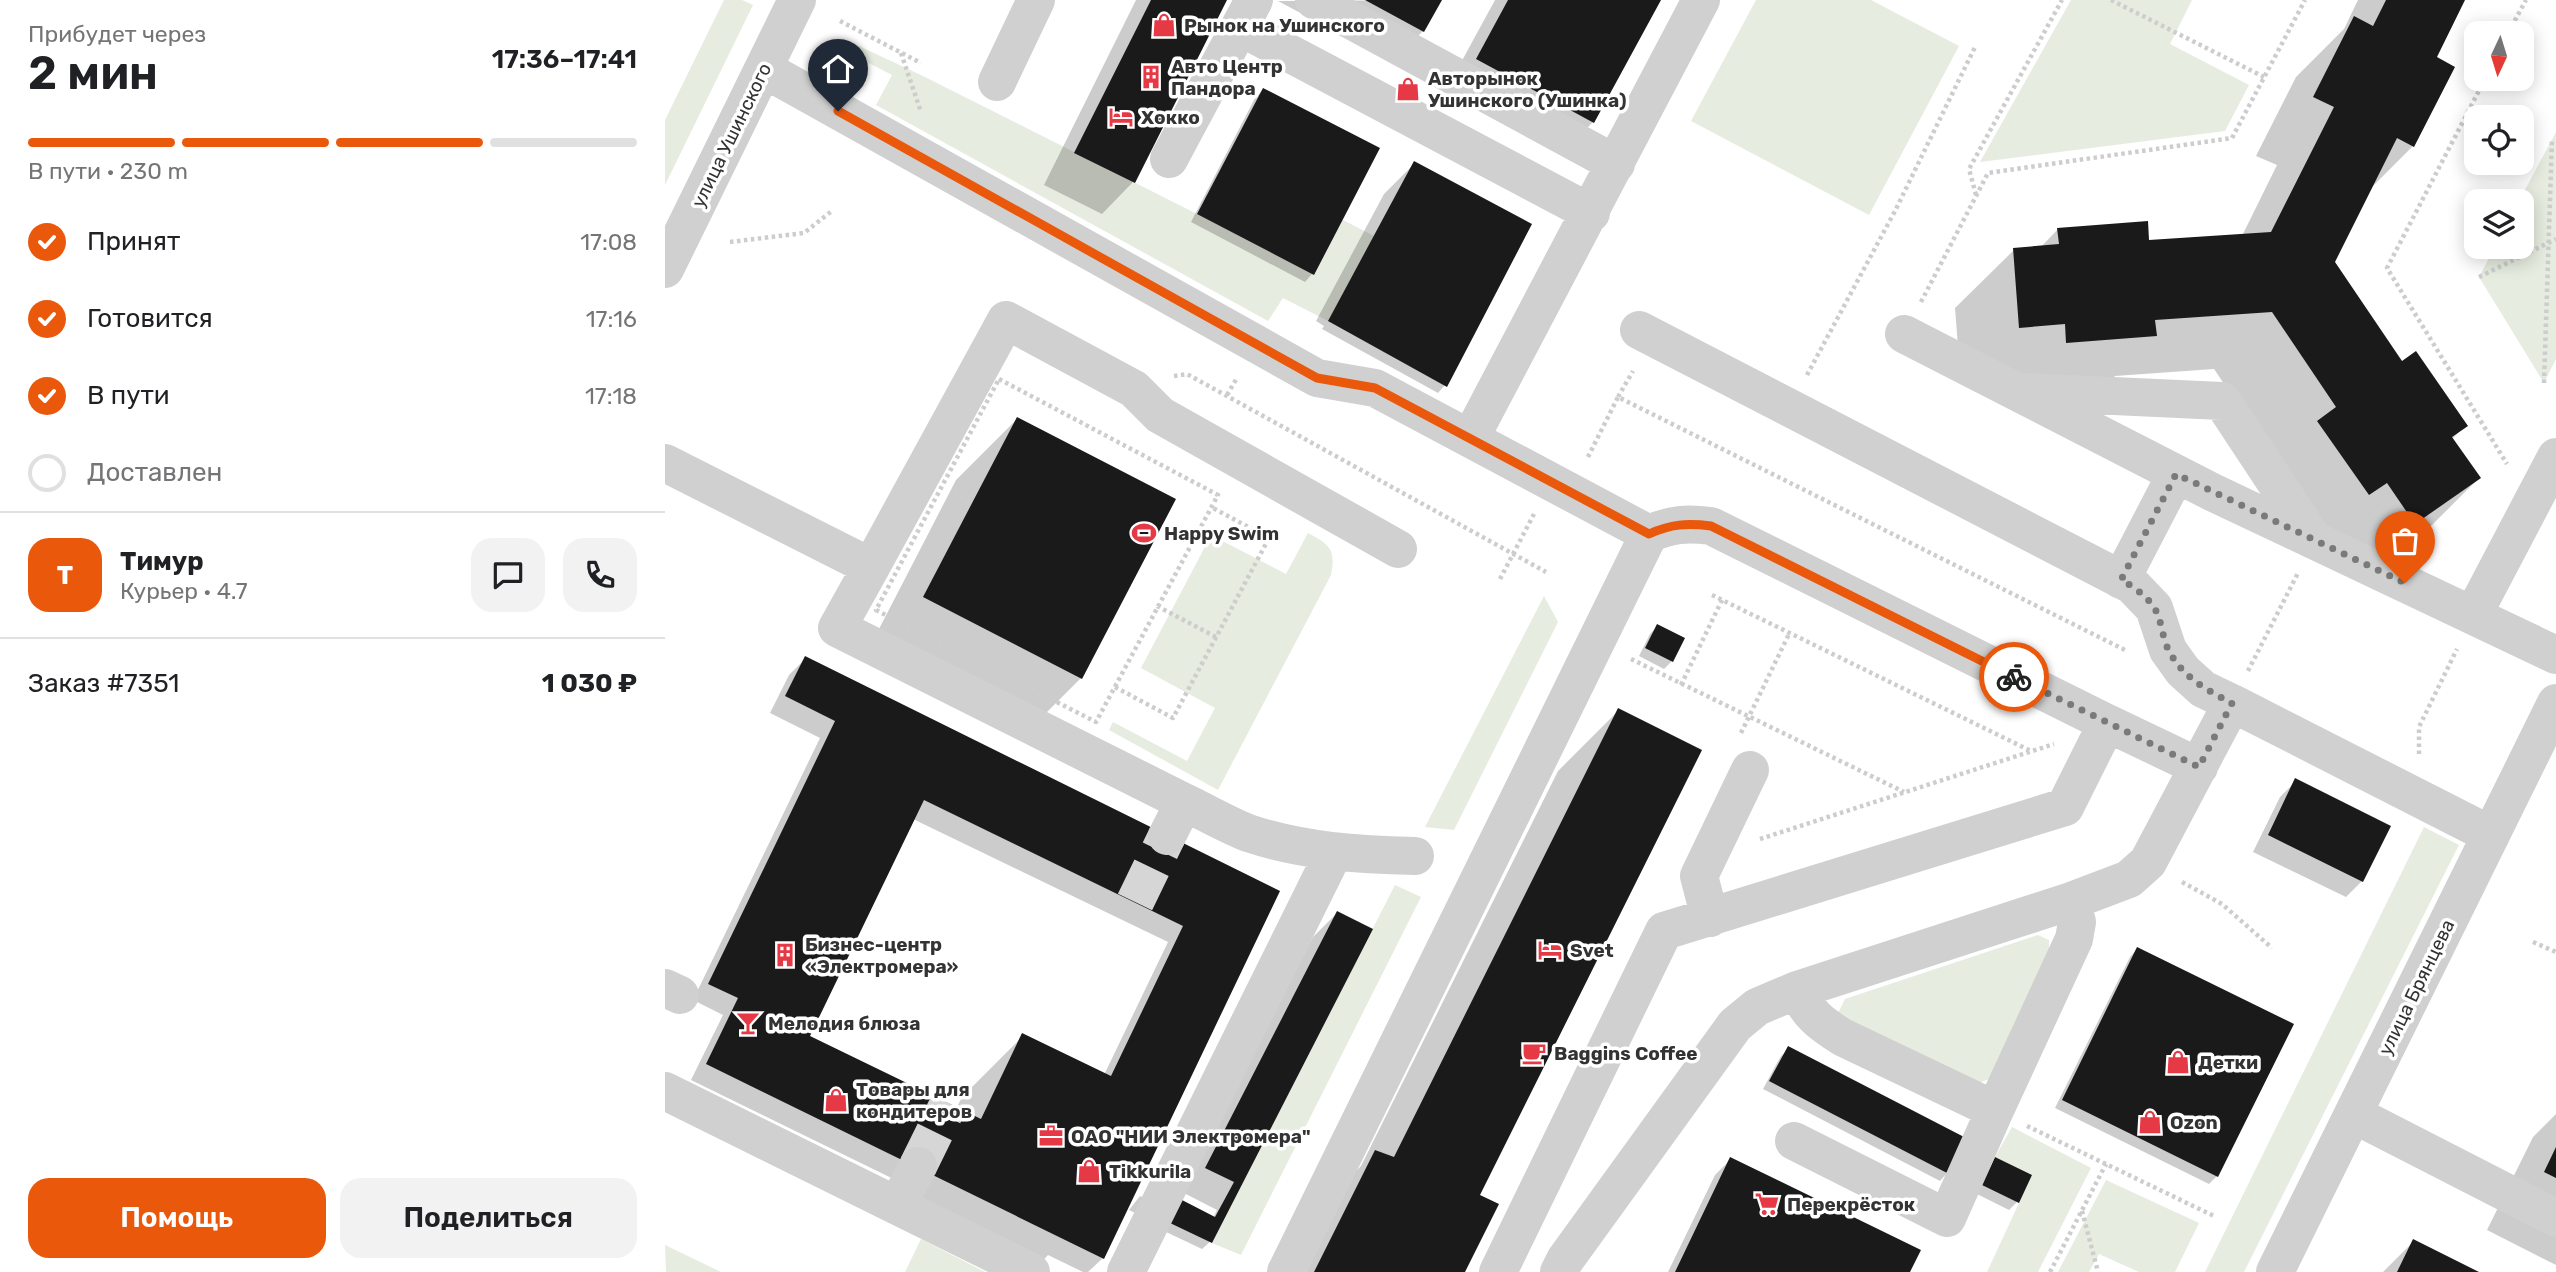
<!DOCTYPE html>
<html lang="ru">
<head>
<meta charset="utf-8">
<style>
  body { margin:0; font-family:Rubik,sans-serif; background:#f2f2f2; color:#202124; height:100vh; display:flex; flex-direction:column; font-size:26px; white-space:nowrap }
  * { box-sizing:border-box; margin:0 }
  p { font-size:23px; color:#757577 }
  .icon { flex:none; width:38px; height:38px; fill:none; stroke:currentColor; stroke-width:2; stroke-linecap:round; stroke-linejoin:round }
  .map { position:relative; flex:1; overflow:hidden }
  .panel { display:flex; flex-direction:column; background:#fff; width:665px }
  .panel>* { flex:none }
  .needle { width:46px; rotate:184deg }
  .buttons { position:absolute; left:1799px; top:21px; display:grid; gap:14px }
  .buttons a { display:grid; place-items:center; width:70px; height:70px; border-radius:14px; background:#fff; box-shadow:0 4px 18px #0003; font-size:35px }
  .pin { position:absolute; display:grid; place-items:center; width:60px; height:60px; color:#fff; margin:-72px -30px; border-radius:50% 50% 50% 0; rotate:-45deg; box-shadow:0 0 7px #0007 }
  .pin .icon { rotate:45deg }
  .courier { position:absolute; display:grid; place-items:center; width:70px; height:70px; margin:-35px; border:5px solid #ea580c; border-radius:50%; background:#fff; color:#222; box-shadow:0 2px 9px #0007 }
  .headline em { font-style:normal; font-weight:600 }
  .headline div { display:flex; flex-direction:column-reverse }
  .headline { display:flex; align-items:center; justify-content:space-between; height:119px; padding:0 28px }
  h1 { font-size:46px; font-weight:600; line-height:52px }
  .bar { display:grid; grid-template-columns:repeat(4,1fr); gap:10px 7px; align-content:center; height:84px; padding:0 28px }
  .bar i { height:9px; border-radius:5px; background:#e0e0e0 }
  .bar .selected { background:#ea580c }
  .bar p { grid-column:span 4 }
  .line { display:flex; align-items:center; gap:18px; padding:0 28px; border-top:2px solid #e0e0e0 }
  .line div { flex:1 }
  .round { display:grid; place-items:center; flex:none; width:74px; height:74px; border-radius:21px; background:#f2f2f2 }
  ol { padding:0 28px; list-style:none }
  li { display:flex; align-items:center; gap:21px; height:77px }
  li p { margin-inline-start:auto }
  li .icon { padding:7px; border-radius:50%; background:#ea580c; color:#fff; stroke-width:4 }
  li:last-child { color:#757577 }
  li i { width:38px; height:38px; border:4px solid #e0e0e0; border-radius:50% }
  .action { display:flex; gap:14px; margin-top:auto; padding:14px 28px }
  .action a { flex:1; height:80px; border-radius:21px; background:#ea580c; color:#fff; font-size:28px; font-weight:600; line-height:80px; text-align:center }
  .action a+a { background:#f2f2f2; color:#202124 }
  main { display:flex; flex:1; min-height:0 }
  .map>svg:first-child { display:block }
  .green { fill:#e6ecdf }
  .shadow { fill:#0003; fill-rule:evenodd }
  .building { fill:#1a1a1a; fill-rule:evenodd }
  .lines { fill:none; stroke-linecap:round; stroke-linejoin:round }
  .minor-tunnel { stroke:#d6d6d6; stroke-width:38; stroke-dasharray:38 19; stroke-linecap:butt }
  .path { stroke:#cdcdcd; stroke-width:4.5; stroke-dasharray:3.5 3.5; stroke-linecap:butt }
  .minor { stroke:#d0d0d0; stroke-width:38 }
  .done { stroke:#7a7a7a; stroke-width:7; stroke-dasharray:0 12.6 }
  .route { stroke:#ea580c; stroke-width:9 }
  .labels { text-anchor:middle; stroke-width:7; stroke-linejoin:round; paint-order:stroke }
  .poi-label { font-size:19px; font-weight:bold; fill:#333; stroke:#fff; text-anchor:start }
  .street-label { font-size:19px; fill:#333; stroke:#fff }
</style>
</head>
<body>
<main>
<section class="panel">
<div class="headline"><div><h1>2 мин</h1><p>Прибудет через</p></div><em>17:36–17:41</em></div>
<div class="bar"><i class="selected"></i><i class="selected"></i><i class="selected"></i><i></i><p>В пути · 230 m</p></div>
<ol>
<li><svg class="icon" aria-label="check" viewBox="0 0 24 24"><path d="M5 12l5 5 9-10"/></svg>Принят<p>17:08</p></li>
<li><svg class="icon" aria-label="check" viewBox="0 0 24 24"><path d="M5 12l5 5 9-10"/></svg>Готовится<p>17:16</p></li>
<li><svg class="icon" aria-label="check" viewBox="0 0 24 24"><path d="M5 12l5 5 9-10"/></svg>В пути<p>17:18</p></li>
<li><i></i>Доставлен</li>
</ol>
<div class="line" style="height:126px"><b class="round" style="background:#ea580c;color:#fff">Т</b><div><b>Тимур</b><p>Курьер · 4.7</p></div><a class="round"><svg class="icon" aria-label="chat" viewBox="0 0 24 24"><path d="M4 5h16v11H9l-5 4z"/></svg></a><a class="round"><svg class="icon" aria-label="phone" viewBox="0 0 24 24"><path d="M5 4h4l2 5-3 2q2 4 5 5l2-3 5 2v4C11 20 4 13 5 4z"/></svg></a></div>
<div class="line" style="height:91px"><div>Заказ #7351</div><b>1 030 ₽</b></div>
<div class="action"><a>Помощь</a><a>Поделиться</a></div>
</section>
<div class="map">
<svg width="1891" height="1272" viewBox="0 0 1891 1272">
  <rect width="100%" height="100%" fill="#fff"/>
  <!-- green -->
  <path class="green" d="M59 0H77L88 5 0 185V120Z
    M1091 0H1206L1294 46 1204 215 1026 121Z
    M1406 0H1527L1505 44 1584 85 1560 131 1315 162Z
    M179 39 260 77 532 214 678 220 709 236 663 321 618 298 603 321 211 105 227 75 194 58 177 88 160 78Z
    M1891 132V359L1879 383 1814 277 1830 247H1857V201H1854Z
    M643 533C665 545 671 549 666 575L553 790 444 730 448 722 522 761 550 708 476 668 542 543 546 535 621 574Z
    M879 596 893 622 789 830 760 827Z
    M1759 827 1794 845 1579 1272H1540Z
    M730 885 756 897 576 1255 547 1243Z
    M1373 935 1384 940V955L1324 1079 1311 1084 1172 1015 1180 999Z
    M1347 1127 1426 1168 1373 1272H1322L1367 1175 1330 1157Z
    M1441 1180 1534 1223 1510 1272H1474L1434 1254 1424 1272H1393Z
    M256 1239 320 1272H240Z
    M0 1245 56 1272H1Z"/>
  <!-- shadow -->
  <path class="shadow" d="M471 0H559L468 182 437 214 379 185Z
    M775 0 758 31 727 62 613 1Z
    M830 0H994L928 122 897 153 781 90Z
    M1693 0H1798L1770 58 1748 146 1704 190 1668 262 1737 364 1801 425 1787 439 1814 478 1756 536 1691 580 1549 369 1450 376 1432 394 1342 382 1296 385 1290 308 1349 250 1375 248 1393 229 1483 242 1577 236 1612 165 1591 156 1631 77 1679 29Z
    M598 90 647 274 640 282 526 222 590 98Z
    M750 163 780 385 773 393 657 329 659 326 651 321 719 194Z
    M352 419 416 678 355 739 199 658 291 480Z
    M993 626 1007 661 999 669 974 656 985 634Z
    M140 659 613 892 438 1258 423 1272H418L383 1255 367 1272 240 1213 251 1190 26 1080 58 1015 28 1000 155 738 105 713 124 675ZM248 819 503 942 439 1075 358 1036 297 1097 291 1109 142 1037Z
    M954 710 813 1195 798 1272H620L649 1213 696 1166 893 771Z
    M1631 781 1697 881 1681 897 1588 852 1615 797Z
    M672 913 705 930 545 1242 537 1249 499 1231 510 1210 548 1218 552 1210 517 1192 648 937Z
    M1472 949 1552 1176 1544 1184 1390 1108 1465 957Z
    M1124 1049 1282 1173 1275 1181 1098 1089 1116 1056Z
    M1891 1114V1265L1822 1230 1868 1137Z
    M1066 1159 1243 1272H1003L1050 1175Z
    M1323 1167 1352 1202 1344 1210 1310 1193Z
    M475 1196 483 1200 472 1214 464 1210Z
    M1748 1242 1810 1272H1718Z"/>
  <!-- building -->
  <path class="building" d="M486 0H562L470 183 409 153Z
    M700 0H777L759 32Z
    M843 0H996L929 123 811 59Z
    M1721 0H1800L1772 57 1790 67 1749 147 1732 138 1670 262 1737 361 1751 351 1803 426 1787 437 1816 478 1750 524 1722 483 1704 495 1652 421 1671 407 1607 312 1490 320 1492 336 1401 343 1400 324 1354 328 1348 248 1394 244 1392 228 1483 221 1484 240 1606 232 1669 107 1648 97 1689 16 1708 26Z
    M598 88 715 148 649 275 532 214Z
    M749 161 867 224 782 387 663 321Z
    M352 417 511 499 417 679 258 597Z
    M992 624 1020 638 1008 662 980 648Z
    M140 656 615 891 439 1259 41 1064 73 998 43 984 170 721 120 696ZM259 800 518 926 446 1076 357 1033 316 1119 145 1036Z
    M953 708 1037 750 815 1195 834 1204 800 1272H649L710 1150 729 1157Z
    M1630 778 1726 826 1698 882 1603 835Z
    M672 911 708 929 547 1243 505 1223 517 1200 550 1217 569 1182 540 1168Z
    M1472 947 1629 1024 1553 1177 1397 1100Z
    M1123 1046 1301 1138 1284 1174 1104 1081Z
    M1891 1147V1178L1879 1172Z
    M1065 1157 1256 1250 1245 1272H1010Z
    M1330 1157 1367 1175 1354 1203 1317 1185Z
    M1748 1239 1814 1272H1732Z"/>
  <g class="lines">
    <!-- minor-tunnel -->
    <path class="minor-tunnel" d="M470 902 502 836
      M253 1166 284 1103"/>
    <!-- path -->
    <path class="path" d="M1446 0 1599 77
      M175 21 256 63
      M1843 33 1861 0
      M236 53 256 112
      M1820 79 1722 268 1842 464
      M1311 195 1304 169 1397 0
      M65 242 139 233 168 210
      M1814 277 1891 239
      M1256 302 1323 173 1567 138 1640 0
      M1142 375 1230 211 1311 45
      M509 376 522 374 881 572
      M334 379 553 495 431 722 211 610Z
      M1879 383 1887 139
      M562 395 572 378
      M953 397 968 371
      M923 457 953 397 1462 651
      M289 493 306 503
      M835 579 869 514
      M1047 595 1366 751
      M492 606 551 637
      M966 659 1239 792
      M1583 671 1633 573
      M1016 685 1057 600
      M450 687 508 718 604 538 546 507
      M1076 733 1125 632
      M1754 754V727L1792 649
      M1095 839 1389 744
      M1517 882 1557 904 1607 948
      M1868 942 1891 952
      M1362 1126 1551 1217
      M1417 1211 1433 1272
      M1385 1272 1441 1164"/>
    <!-- minor -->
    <path class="minor" d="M649 0 951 164
      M575 27 926 213
      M99 69 652 378 710 388 984 534
      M332 82 371 0
      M504 159 589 0
      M0 269 132 0
      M974 330 1467 585 1489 608 1503 650 1518 671 1538 689 1567 703
      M1239 334 1547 492 1891 655
      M1363 392 1557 401 1648 539
      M806 437 1036 0
      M0 463 206 567 341 320 469 389 495 415 733 549
      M206 567 172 628 519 802
      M1456 580 1511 474
      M1808 615 1891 457
      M1442 723 1534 767
      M502 836 519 802C540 812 562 825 583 833 637 851 694 855 750 856
      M1045 918 1034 876 1085 770
      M0 988 15 995
      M1132 990C1143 1014 1155 1023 1177 1037L1330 1110 1409 939 1412 922 1406 901
      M0 1091 366 1272
      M1688 1114 1891 1218
      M1129 1141 1282 1218 1330 1110
      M232 1206 253 1166
      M461 1272 669 852
      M621 1272 984 534C1006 524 1022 523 1046 526L1442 723 1400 807 999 931 833 1272
      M894 1272 900 1260 1070 1025 1092 1007 1132 990 1406 901 1464 879 1483 862 1567 703 1826 835
      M1610 1272 1891 703"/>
  </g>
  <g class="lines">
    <!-- done -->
    <path class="done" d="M1349 677 1534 767 1567 703C1541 690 1518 677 1504 651 1497 638 1497 621 1490 609 1483 597 1468 586 1456 580L1511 474 1740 583"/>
    <!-- route -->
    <path class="route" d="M173 111 652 378 710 388 984 534C1006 524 1022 523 1046 526L1349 677"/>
  </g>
  <!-- icons -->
  <defs>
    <g id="shop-bare" transform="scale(1.89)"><path d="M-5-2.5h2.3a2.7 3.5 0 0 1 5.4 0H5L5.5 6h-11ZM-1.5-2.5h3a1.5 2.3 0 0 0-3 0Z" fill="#e63946" stroke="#fff" stroke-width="2.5" paint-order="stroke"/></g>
    <g id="building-bare" transform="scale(1.89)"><path d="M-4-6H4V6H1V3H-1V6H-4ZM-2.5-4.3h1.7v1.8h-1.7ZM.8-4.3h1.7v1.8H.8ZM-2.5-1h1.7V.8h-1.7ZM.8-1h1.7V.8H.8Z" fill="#e63946" stroke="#fff" stroke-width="2.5" paint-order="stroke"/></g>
    <g id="hotel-bare" transform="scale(1.89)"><path d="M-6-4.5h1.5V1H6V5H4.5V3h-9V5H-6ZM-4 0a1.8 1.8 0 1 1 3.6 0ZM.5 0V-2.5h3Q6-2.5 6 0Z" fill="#e63946" stroke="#fff" stroke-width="2.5" paint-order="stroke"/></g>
    <g id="stadium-bare" transform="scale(1.89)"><path d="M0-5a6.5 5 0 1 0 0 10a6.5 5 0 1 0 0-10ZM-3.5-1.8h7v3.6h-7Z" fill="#e63946" stroke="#fff" stroke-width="2.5" paint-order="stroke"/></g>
    <g id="bar-bare" transform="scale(1.89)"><path d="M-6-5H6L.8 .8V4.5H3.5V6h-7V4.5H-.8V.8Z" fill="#e63946" stroke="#fff" stroke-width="2.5" paint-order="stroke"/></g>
    <g id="cafe-bare" transform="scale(1.89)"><path d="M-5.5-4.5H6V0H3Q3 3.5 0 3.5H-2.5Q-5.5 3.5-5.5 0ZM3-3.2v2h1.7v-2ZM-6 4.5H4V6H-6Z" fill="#e63946" stroke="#fff" stroke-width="2.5" paint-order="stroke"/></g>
    <g id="office-bare" transform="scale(1.89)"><path d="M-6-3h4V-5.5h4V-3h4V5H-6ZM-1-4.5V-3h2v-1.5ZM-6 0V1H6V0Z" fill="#e63946" stroke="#fff" stroke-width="2.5" paint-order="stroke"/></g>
    <g id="supermarket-bare" transform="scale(1.89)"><path d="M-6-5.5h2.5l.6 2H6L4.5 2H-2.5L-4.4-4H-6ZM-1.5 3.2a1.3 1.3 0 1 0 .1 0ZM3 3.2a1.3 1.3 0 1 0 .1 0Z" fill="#e63946" stroke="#fff" stroke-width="2.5" paint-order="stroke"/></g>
  </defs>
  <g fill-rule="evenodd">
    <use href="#shop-bare" x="499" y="25"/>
    <use href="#building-bare" x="486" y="77"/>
    <use href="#shop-bare" x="743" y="89"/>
    <use href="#hotel-bare" x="456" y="117"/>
    <use href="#stadium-bare" x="479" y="533"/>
    <use href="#hotel-bare" x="885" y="950"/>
    <use href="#building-bare" x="120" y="955"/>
    <use href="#bar-bare" x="83" y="1023"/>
    <use href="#cafe-bare" x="869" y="1053"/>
    <use href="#shop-bare" x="1513" y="1062"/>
    <use href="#shop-bare" x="171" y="1100"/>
    <use href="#shop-bare" x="1485" y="1122"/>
    <use href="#office-bare" x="386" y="1136"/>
    <use href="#shop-bare" x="424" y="1171"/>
    <use href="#supermarket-bare" x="1102" y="1204"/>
  </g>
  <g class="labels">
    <!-- poi labels -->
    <g class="poi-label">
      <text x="519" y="32">Рынок на Ушинского</text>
      <text x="506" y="73">Авто Центр<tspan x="506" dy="22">Пандора</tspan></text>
      <text x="763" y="85">Авторынок<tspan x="763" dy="22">Ушинского (Ушинка)</tspan></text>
      <text x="476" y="124">Хокко</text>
      <text x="499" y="540">Happy Swim</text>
      <text x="140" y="951">Бизнес-центр<tspan x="140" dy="22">«Электромера»</tspan></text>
      <text x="905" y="957">Svet</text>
      <text x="103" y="1030">Мелодия блюза</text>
      <text x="889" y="1060">Baggins Coffee</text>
      <text x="1533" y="1069">Детки</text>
      <text x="191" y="1096">Товары для<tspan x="191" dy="22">кондитеров</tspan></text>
      <text x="1505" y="1129">Ozon</text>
      <text x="406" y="1143">ОАО "НИИ Электромера"</text>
      <text x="444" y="1178">Tikkurila</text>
      <text x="1122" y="1211">Перекрёсток</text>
    </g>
    <!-- street labels -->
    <g class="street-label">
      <text transform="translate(66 135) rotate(-64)" y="7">улица Ушинского</text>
      <text transform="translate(1751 987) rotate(-64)" y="7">улица Брянцева</text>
    </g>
  </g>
</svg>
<div class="buttons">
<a><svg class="needle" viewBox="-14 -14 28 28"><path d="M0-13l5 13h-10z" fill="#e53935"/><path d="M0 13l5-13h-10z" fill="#757577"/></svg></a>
<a><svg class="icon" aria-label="locate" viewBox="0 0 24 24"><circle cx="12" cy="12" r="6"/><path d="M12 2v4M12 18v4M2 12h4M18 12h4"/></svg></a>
<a><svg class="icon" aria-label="layers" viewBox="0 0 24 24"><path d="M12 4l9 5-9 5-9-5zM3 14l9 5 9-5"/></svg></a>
</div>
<div class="pin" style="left:1740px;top:583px;background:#ea580c"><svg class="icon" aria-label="bag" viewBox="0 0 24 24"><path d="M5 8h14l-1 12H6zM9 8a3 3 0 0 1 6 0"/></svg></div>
<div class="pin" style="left:173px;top:111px;background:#1f2937"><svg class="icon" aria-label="home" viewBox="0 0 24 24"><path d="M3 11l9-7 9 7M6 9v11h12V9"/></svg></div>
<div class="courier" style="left:1349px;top:677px"><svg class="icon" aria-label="bike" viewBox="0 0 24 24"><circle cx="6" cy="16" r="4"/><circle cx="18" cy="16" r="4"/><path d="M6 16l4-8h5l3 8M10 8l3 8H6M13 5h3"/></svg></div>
</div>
</main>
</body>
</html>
